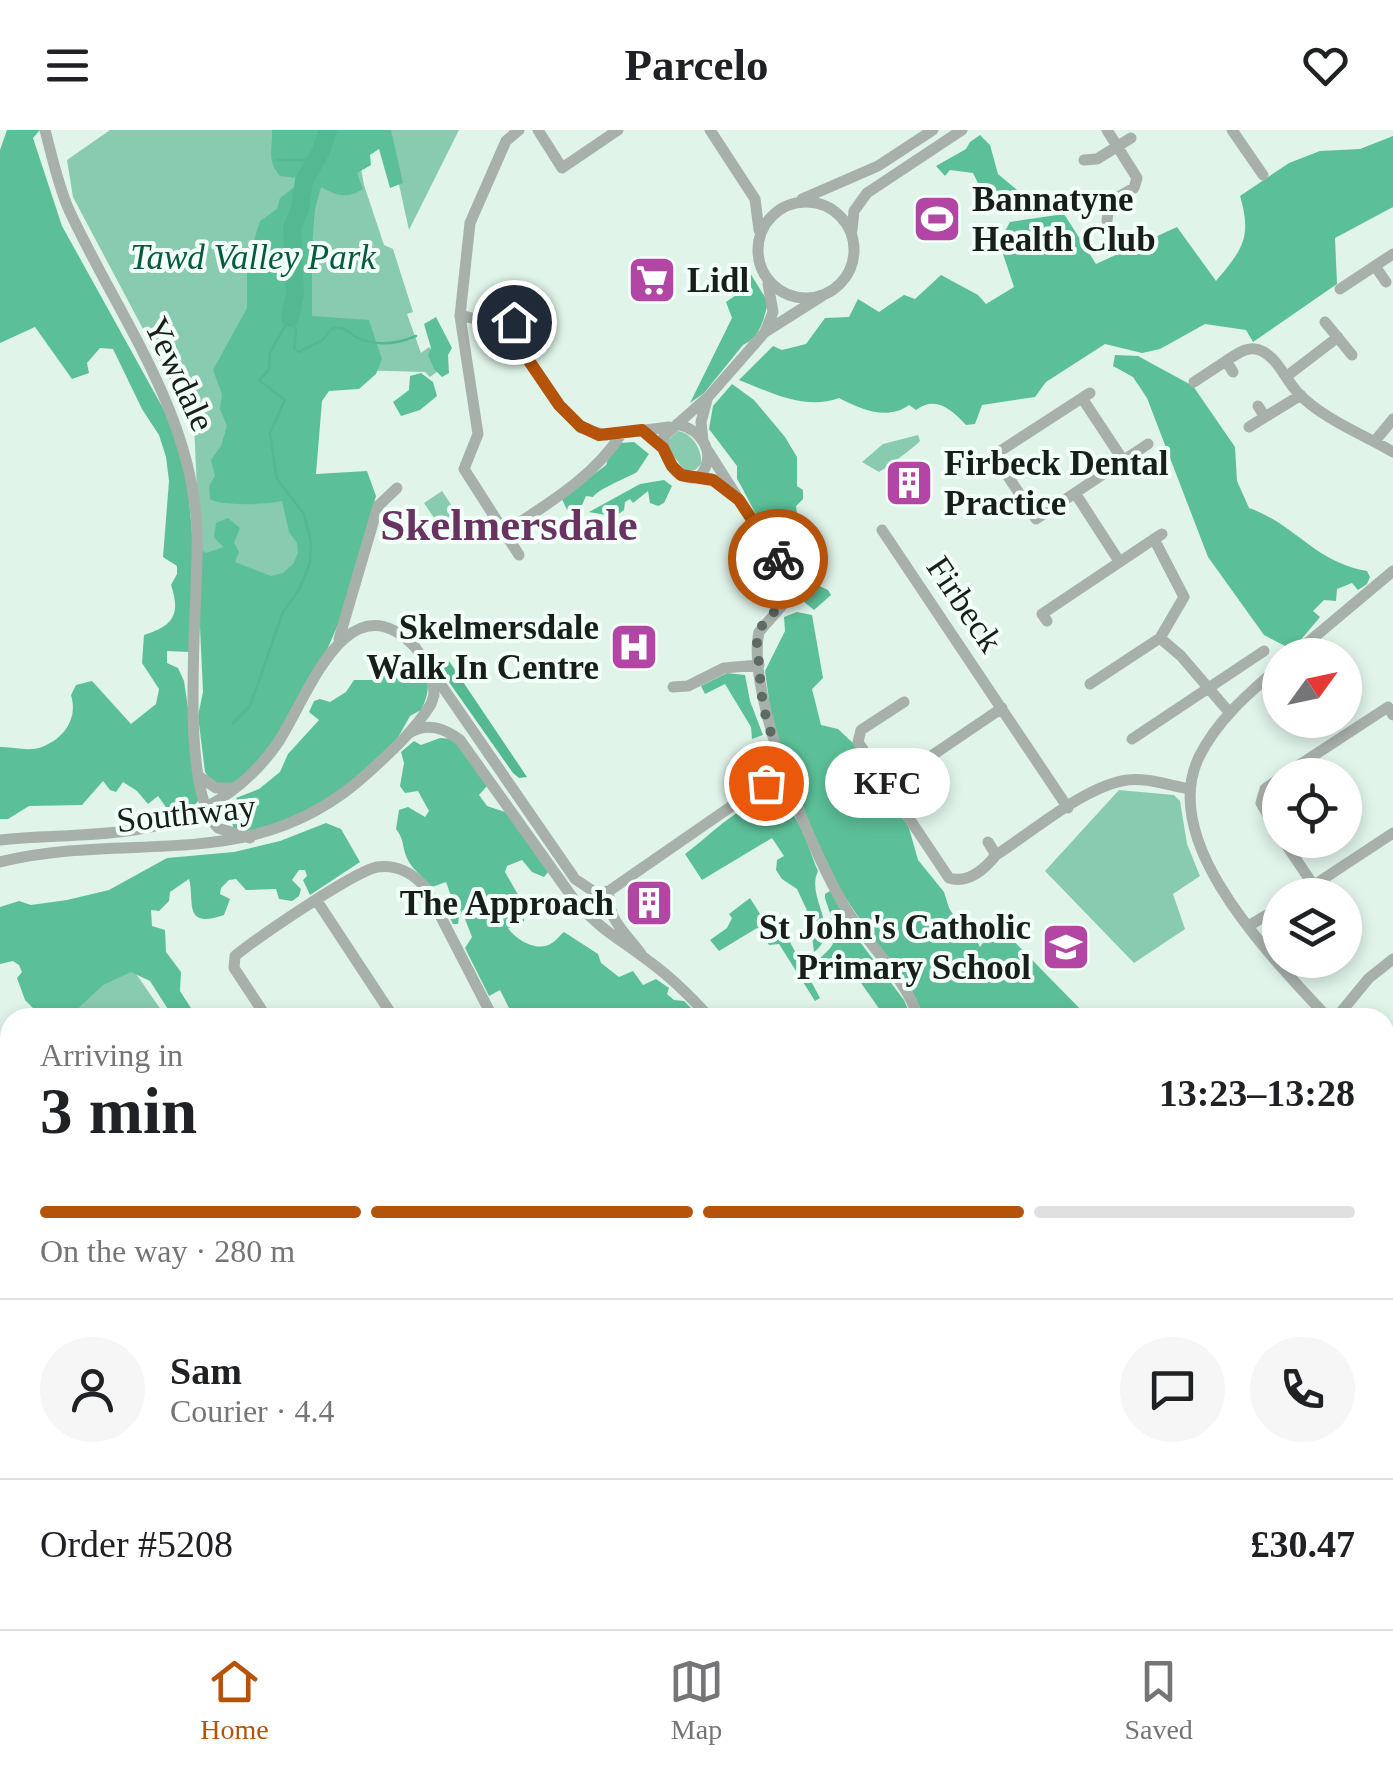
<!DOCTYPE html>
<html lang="en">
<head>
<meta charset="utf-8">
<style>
  body { margin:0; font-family:"Times New Roman",serif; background:#f6f6f6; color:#202124; height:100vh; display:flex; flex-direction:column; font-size:38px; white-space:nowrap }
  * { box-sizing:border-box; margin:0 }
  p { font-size:32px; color:#757577 }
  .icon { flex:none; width:55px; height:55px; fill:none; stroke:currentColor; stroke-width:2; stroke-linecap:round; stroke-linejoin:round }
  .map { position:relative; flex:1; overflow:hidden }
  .sheet { position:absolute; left:0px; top:878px; width:1395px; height:622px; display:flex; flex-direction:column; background:#fff; border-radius:30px 30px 0 0; box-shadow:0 5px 15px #0003 }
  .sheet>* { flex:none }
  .needle { width:65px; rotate:57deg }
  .controls { position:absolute; left:1262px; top:508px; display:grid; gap:20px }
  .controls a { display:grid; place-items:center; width:100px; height:100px; border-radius:50%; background:#fff; box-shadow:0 5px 15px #0003; font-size:50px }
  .pin { position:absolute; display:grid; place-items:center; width:85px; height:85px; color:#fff; margin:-42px; border:5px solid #fff; border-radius:50%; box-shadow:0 2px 10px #0007 }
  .courier { position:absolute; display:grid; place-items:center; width:100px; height:100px; margin:-50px; border:8px solid #b45309; border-radius:50%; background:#fff; color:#222; box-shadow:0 2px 12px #0007 }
  .bubble { position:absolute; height:70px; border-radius:35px; background:#fff; box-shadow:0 5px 15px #0003; font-size:32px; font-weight:800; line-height:70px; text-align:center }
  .head em { font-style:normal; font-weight:800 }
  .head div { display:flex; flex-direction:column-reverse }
  .head { display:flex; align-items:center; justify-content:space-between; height:170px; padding:0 40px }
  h1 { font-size:65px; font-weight:800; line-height:75px }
  .bar { display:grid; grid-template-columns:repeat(4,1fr); gap:15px 10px; align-content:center; height:120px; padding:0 40px }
  .bar i { height:12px; border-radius:8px; background:#e0e0e0 }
  .bar .active { background:#b45309 }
  .bar p { grid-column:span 4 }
  .line { display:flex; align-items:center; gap:25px; padding:0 40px; border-top:2px solid #e0e0e0 }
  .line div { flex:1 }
  .round { display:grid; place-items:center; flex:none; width:105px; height:105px; border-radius:52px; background:#f6f6f6 }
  header { display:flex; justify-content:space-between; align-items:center; height:130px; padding:0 40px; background:#fff; font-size:45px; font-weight:800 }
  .menu { display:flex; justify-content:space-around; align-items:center; height:140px; border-top:2px solid #e0e0e0; background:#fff; font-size:28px; color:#757577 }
  .menu a { display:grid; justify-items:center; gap:5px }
  .menu .active { color:#b45309 }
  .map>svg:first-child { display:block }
  .green { fill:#89cbae }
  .forest { fill:#5bc098 }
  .water { fill:#53b991 }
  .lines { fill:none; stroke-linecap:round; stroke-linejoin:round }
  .stream { stroke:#53b991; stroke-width:2.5 }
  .river { stroke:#53b991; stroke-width:18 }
  .minor { stroke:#a8b0ac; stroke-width:11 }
  .major { stroke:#6e7d76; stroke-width:15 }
  .done { stroke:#5e6a63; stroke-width:10; stroke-dasharray:0 18 }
  .route { stroke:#b45309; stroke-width:12 }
  .labels { text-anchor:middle; stroke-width:8; stroke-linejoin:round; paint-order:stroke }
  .poi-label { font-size:35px; font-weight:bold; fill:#181f1b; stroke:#f3fff9; text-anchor:start }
  .park-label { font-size:35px; font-style:italic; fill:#065a40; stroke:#f3fff9 }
  .street-label { font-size:35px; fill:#181f1b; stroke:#f3fff9 }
  .district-label { font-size:45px; font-weight:bold; fill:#683261; stroke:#f3fff9 }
</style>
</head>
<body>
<header><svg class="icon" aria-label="menu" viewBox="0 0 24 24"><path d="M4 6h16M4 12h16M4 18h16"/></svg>Parcelo<svg class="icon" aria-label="heart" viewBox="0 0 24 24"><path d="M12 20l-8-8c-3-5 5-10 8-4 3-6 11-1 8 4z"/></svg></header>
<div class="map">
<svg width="1393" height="1499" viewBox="0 0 1393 1499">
  <rect width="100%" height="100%" fill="#e0f4ea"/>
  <!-- green -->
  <path class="green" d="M110 0H354L364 55 384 115 393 119 413 182 407 184 421 223 429 217 440 229 438 241 430 247 425 242 315 239 312 345 355 352 210 638 194 295 73 67 67 30Z
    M387 0H459L409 100Z
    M678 301C692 303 703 320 701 334L695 340H684L670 321 668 310Z
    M918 305 920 311C915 317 886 338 879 342L862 332 883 314Z
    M442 361 462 391 444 403 424 373Z
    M1119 660 1174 665 1180 671 1187 714 1200 746 1173 764 1185 799 1134 833 1045 741Z
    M132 838 166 887 66 888 104 851Z"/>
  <!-- forest -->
  <path class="forest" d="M7 0H40L33 8 62 96 164 280 186 336 193 414 206 423 223 417 214 407 216 393 228 388 240 398 234 413 239 422 235 432 271 446 283 443 293 434 298 423 297 413 289 402 282 371C267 375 219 376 210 369L209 356 215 346 211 330 221 316 227 296 220 279 222 264 213 240 247 178V141L241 123 252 117 260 91 277 79 280 68 298 54 296 48 280 46C266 31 273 17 272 0H391L403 53 390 58 379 19 370 25 371 35 357 43 363 59C347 69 337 66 321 57L315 79 312 118V186L369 190 382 229 376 244 359 259 329 261 322 271 316 344 367 341 376 366 346 476 324 527 269 618 252 640 227 657 212 652 205 642 198 586 203 562 200 497 189 522 167 521V533L178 538 184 551 201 666C195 679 182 685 168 680L158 666 148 674 137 661 123 652 116 662 110 660 103 651 82 675 29 676 8 689H0V617C13 617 29 622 42 617 65 608 78 588 71 565L76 555 92 551 131 594 156 574 159 559 142 533 144 505C173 496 181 485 171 455L177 444V436L163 427 169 351 166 327 159 305 142 279 113 219 100 218 87 233 89 243 72 249 35 197 0 213V20Z
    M980 5 990 15 998 44 1036 76 1035 79 999 84 993 74 984 72 976 62 978 53 973 43 950 40 945 46 936 36 966 19 970 12Z
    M1393 6V77L1335 108 1337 154 1253 212 1246 200 1205 194 1160 219 1142 223 1105 214 1046 252 1035 267 982 275 975 294 966 295C952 280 936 265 916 280L909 275C887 291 860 279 839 268 805 281 770 262 739 250L773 216 782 220 806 214 825 188 849 187 858 169 879 182 904 165 915 169 941 145 978 165 986 174 1014 157 999 112 1010 92 1064 84 1096 134 1177 97 1216 151C1243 119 1252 107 1240 66L1289 33 1320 21 1360 19Z
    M740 142 750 143 768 172C764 189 760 208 743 215L704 263 690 273 732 188 726 172 736 165 735 158 724 162 717 158 715 151 722 145Z
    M436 187 452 218 448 225 449 243 442 247 434 239 428 225 431 218 424 194Z
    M1115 225 1138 226 1193 256 1235 317 1237 351 1249 378C1295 394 1316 433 1367 441L1370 447 1367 454 1358 460 1352 453 1337 459 1336 471 1324 470 1313 481 1320 487 1299 512 1285 516 1264 505 1208 427 1147 268 1133 247 1113 236Z
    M421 243 433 252 437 266 420 280 401 286 393 272 409 260 410 246Z
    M732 254 754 270 785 307 797 327V356L803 360V369L796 376 800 409 818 442 817 455 828 460 831 465 814 480 803 471 810 463 809 449C782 448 752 373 737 349V336L709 299 713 276Z
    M634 312 649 324 637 342C627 348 598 359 593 367L586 366 582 375 567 380 562 369 606 335 609 326 620 313Z
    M664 350 672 356 664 373 658 376 650 373 648 361 633 373 630 369 625 372 624 380 617 385 613 379 606 385 589 382 640 354Z
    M797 482 812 485 823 548 812 559 821 595 838 599 853 613 909 698 918 730 944 762 949 778 960 796H970L980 817 997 794 1088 887 932 888 923 883 841 761 806 688 772 592 765 541 785 501 784 487Z
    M404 533C432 535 432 560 421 580L410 586 392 618 320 676 250 704 234 699 231 690 237 685 239 673 236 668 259 659 280 642 288 624 319 590 309 582 314 571 320 569 330 572 346 562 354 550H377Z
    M727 543 745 545 750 571 763 605 752 609 751 597 725 554 705 564 701 556Z
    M440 608 456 609 487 656 479 665 487 676 508 683 549 741 544 747 532 742 522 730 507 736 505 742 524 775V791L508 798C516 810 538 823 552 813 557 810 560 805 564 802L598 824 601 833 619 847 633 841 643 855 656 849 669 858 667 864 674 870 684 871 700 887H518L511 882 500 860 489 866 465 818 472 807 463 784 459 786 458 794H453L446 780 451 766 446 752 432 757C423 746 409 738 405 723 402 712 403 708 396 699L399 680 408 677 425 687 429 681 418 661 405 663 400 656 404 633 401 622 414 611 421 615Z
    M775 670C800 679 808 718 818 741 805 768 843 800 814 822L812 806 817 802 797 759 782 749 776 740 777 730 784 726 772 708 702 750 685 724C713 704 738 672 775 670Z
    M326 693 341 699 360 732 310 765 303 750 307 746 305 740H299L292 750 301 759 299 766 292 771 279 769 276 759 246 760 236 749 229 750 221 758 220 764 230 769 224 785C182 800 195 770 189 749L170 762 169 771 159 781 151 780 152 796 165 800 166 822 181 842 180 861 196 886 207 884 210 887H173L150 851 131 842 103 855 69 887H32L35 880 25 870 17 848 22 842 19 835 13 831 0 834V777L19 771 31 775 67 770 109 760 167 728 234 722 280 711Z
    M830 761 860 812 904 870 911 887H885L842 826 819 837C819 825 824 826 831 817 840 805 829 782 825 768V764Z
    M750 768 762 787 769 784 778 798 783 799 820 868 815 871 779 814 769 815 757 798 719 821 710 810 727 798 732 788 729 784Z"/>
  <!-- water -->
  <path class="water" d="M449 531 527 647 519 648 513 643 444 545 442 539Z"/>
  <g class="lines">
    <!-- stream -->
    <path class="stream" d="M276 30H316
      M291 189 296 201 294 219 299 222 321 211 333 198C346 197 346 201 356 207 376 217 397 214 416 206
      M233 593 250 576 283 482 299 460 310 433 311 412 304 384 277 349 272 317 270 303 285 270 259 250 269 240 270 222 290 188"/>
    <!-- river -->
    <path class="river" d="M290 188 295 164 292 98 300 79 304 51 321 21 328 0"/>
    <!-- minor -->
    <path class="minor" d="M45 0C52 26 58 55 69 80 117 184 193 283 197 401 200 463 176 655 218 698L250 708
      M538 0 562 38 618 0
      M710 0 755 69 759 100
      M1107 0 1137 48 1134 58 1109 72 1107 91
      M1232 0 1263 45
      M1084 30 1097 29 1131 8
      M802 69 878 36 933 0
      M758 120a48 48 0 1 1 96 0a48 48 0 1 1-96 0Z
      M852 100 854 81 867 63 962 0
      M1375 136 1386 152
      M1340 159 1393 124
      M530 180 514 192 510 201 559 275 581 298 606 305 669 297
      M460 185 510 198
      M1325 192 1352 225
      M765 202 773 182 768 154
      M1226 231C1237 224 1249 214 1262 221 1278 229 1286 250 1298 263 1323 289 1362 304 1393 322
      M1287 246 1338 207
      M1194 252 1226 231 1233 242
      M1090 263 1082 268 1123 330
      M1265 287 1301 265
      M677 294C702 300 718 324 700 346
      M1249 297 1265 287 1258 276
      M703 311 701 292 707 270
      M1375 311 1393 289
      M708 321 788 447 786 471 759 502C745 563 815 732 850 785 870 816 909 853 918 888
      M1075 363 1036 389 994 325 1082 268
      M732 364C724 357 714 348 703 347 693 346 697 350 686 347 670 343 662 320 664 306L709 266 765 202 822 166
      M882 400 1068 678
      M505 402C549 373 594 347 622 303
      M1162 404 1154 409 1184 467 1160 508 1181 526 1229 582
      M519 425 464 339 478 304 460 186 470 93 506 11 519 0
      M1119 431 1075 363 1148 314
      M1047 491 1042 484 1154 409
      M339 509 378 376 397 358
      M1293 525 1393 441
      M1280 536C1249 563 1217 590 1199 627 1157 714 1274 829 1328 888
      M1090 554 1160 508
      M673 557 688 556 724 538 759 535
      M904 572 861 600 858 612 949 748C968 754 984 740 996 725
      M409 603C428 592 444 598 460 610L575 771C602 801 620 809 650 832 672 848 692 868 710 888
      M1132 609 1264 521
      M929 627 941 645
      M1284 645 1388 577 1393 585
      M200 647 216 658H235
      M1280 648 1265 659 1261 673 1280 706
      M887 656 1002 578
      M757 663 781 664 797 679
      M0 710C66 703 143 710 203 679 232 664 258 641 277 614 307 570 346 446 415 517L575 749 596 763 609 761 765 653 776 634 774 610
      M1283 710 1314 756
      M988 712 996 725C1032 702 1085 656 1127 650 1147 647 1171 656 1190 659
      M0 732C134 699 255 748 369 642 391 622 415 600 431 574L434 565 433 549
      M609 761C606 789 626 803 641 824
      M1299 765 1393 703
      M317 771 394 888
      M1250 795 1280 777
      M267 888 234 838 235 826C257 808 353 742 377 737 396 734 413 743 426 758L493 888
      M1336 888 1369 848 1393 829
      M1385 951 1393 960
      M1385 985 1393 975
      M1385 1130 1393 1125
      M0 1250 10 1274
      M1385 1260 1393 1255
      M1385 1478 1393 1485
      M424 1490 427 1499
      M572 1490 578 1499
      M834 1490 840 1499
      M964 1490 978 1499
      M1134 1490 1145 1499
      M66 1499 80 1490
      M236 1499 251 1490
      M596 1499 610 1490
      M866 1499 880 1490
      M1364 1499 1372 1490"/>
    <!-- major -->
    <path class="major" d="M0 937 10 968
      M0 1037 10 1063
      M105 1490 107 1499
      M149 1490 151 1499
      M164 1490 167 1499
      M277 1499 287 1490"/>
  </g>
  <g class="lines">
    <!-- done -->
    <path class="done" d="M766 653C785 628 770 606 764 579 761 564 760 548 759 533 758 523 755 511 759 502 770 473 809 476 778 429"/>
    <!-- route -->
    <path class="route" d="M514 192 510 196 512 206 559 275 580 296 599 305 642 300 663 318 672 336 681 345 713 350 739 370 778 429"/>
  </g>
  <!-- icons -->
  <defs>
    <g id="stadium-square" transform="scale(2.5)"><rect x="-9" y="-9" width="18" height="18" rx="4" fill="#b346a5" stroke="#f3fff9"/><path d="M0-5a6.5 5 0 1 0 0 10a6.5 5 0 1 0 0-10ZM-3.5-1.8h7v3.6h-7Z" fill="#fff"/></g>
    <g id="supermarket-square" transform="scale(2.5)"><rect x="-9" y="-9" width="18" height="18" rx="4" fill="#b346a5" stroke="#f3fff9"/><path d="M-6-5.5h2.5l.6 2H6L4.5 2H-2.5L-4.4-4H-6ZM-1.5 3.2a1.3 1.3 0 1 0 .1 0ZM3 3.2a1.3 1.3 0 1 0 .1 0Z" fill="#fff"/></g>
    <g id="building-square" transform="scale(2.5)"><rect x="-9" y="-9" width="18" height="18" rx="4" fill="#b346a5" stroke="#f3fff9"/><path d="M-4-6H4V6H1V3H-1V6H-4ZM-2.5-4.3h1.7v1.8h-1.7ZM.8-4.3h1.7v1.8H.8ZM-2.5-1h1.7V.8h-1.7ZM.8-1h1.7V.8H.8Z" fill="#fff"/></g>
    <g id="hospital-square" transform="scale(2.5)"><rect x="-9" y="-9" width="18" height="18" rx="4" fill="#b346a5" stroke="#f3fff9"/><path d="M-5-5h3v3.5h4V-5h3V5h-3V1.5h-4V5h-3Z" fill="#fff"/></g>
    <g id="school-square" transform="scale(2.5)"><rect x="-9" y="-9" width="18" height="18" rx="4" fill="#b346a5" stroke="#f3fff9"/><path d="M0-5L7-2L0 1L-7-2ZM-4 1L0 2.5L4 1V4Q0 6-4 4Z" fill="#fff"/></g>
  </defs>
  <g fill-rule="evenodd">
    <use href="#stadium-square" x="937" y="89"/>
    <use href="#supermarket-square" x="652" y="150"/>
    <use href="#building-square" x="909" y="353"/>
    <use href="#hospital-square" x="634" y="517"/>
    <use href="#building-square" x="649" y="773"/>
    <use href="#school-square" x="1066" y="817"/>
  </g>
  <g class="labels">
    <!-- poi labels -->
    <g class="poi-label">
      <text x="972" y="81">Bannatyne<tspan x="972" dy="40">Health Club</tspan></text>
      <text x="687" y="162">Lidl</text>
      <text x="944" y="345">Firbeck Dental<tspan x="944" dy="40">Practice</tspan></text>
      <text x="599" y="509" text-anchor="end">Skelmersdale<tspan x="599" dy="40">Walk In Centre</tspan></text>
      <text x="614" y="785" text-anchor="end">The Approach</text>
      <text x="1031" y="809" text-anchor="end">St John's Catholic<tspan x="1031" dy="40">Primary School</tspan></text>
    </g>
    <!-- park labels -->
    <g class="park-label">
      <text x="253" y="139">Tawd Valley Park</text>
    </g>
    <!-- street labels -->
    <g class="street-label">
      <text transform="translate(180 244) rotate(65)" y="12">Yewdale</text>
      <text transform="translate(965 474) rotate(56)" y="12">Firbeck</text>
      <text transform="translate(186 683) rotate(-6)" y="12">Southway</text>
    </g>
    <!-- district labels -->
    <g class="district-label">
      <text x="509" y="410">Skelmersdale</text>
    </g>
  </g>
</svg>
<div class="controls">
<a><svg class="needle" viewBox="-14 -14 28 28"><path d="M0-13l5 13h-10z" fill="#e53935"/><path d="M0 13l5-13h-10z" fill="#757577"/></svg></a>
<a><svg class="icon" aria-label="locate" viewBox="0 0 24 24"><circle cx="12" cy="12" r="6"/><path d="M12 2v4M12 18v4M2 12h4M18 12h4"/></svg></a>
<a><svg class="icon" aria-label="layers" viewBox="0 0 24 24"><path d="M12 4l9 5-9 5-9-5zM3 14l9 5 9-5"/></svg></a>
</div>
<div class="pin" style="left:766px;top:653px;background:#ea580c"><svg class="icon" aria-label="bag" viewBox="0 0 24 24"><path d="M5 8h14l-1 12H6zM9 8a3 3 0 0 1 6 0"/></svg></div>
<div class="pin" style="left:514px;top:192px;background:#1f2937"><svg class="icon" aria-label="home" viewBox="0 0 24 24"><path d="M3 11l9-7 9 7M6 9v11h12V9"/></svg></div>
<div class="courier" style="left:778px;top:429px"><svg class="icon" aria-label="bike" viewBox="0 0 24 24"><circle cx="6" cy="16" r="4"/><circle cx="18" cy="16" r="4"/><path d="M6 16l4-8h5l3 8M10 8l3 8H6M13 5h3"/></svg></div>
<div class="bubble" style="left:825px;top:618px;width:125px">KFC</div>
<section class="sheet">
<div class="head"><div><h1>3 min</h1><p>Arriving in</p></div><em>13:23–13:28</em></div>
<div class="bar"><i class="active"></i><i class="active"></i><i class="active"></i><i></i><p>On the way · 280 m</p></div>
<div class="line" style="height:180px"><a class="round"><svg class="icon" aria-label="person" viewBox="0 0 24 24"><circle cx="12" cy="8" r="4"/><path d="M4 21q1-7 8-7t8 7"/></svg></a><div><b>Sam</b><p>Courier · 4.4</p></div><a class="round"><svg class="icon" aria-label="chat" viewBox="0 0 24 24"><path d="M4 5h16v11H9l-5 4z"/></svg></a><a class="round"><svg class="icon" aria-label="phone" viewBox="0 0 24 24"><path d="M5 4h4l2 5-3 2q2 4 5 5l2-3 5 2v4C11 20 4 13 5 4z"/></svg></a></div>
<div class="line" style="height:130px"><div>Order #5208</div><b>£30.47</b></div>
</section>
</div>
<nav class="menu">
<a class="active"><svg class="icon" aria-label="home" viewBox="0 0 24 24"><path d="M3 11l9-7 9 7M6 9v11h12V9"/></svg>Home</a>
<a><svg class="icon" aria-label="map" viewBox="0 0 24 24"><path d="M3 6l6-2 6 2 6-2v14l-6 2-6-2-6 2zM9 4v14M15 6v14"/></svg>Map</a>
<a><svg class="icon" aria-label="saved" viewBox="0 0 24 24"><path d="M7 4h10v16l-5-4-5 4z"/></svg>Saved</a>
</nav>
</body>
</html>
